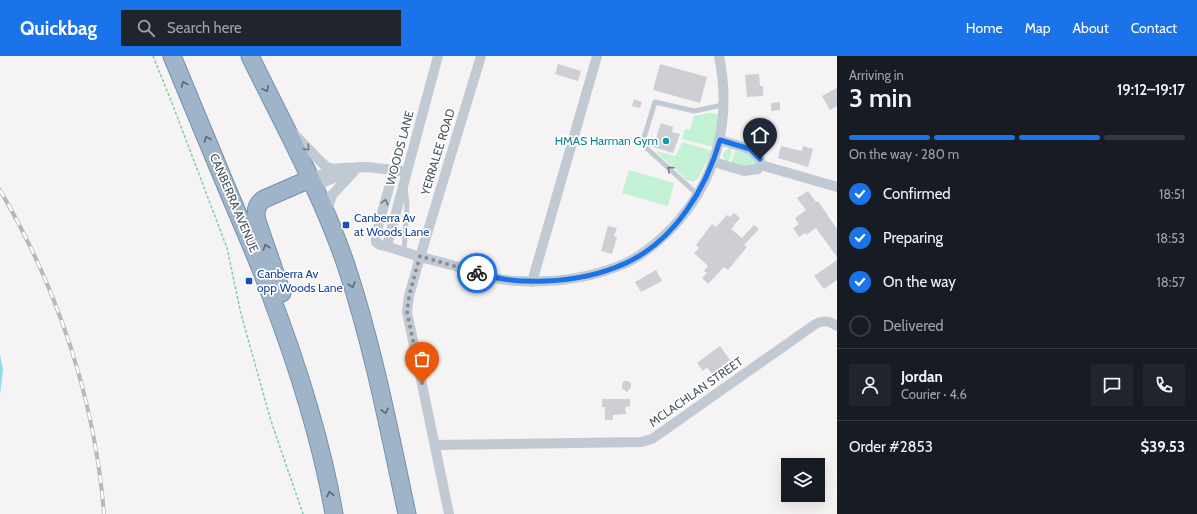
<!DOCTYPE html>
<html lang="en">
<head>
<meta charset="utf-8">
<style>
  body { margin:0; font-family:Cabin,sans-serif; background:#20242c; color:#f1f3f6; height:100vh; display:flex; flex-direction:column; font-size:15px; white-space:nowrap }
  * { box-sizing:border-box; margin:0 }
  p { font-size:13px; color:#9ea1a6 }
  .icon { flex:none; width:22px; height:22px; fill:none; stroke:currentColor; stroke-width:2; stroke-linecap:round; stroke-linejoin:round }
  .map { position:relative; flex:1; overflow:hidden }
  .details { display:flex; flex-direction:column; background:#171b24; width:360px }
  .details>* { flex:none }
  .tools { position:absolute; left:781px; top:402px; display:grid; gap:8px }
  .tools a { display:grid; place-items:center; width:44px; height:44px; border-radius:0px; background:#171b24; box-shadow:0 4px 16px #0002; font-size:20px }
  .pin { position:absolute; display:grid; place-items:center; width:34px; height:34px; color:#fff; margin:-41px -17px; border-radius:50% 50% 50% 0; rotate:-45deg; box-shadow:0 0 4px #0007 }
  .pin .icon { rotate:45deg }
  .courier { position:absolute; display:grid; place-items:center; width:40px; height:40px; margin:-20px; border:3px solid #1a73e8; border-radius:50%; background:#fff; color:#222; box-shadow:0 1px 5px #0007 }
  .summary em { font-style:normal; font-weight:600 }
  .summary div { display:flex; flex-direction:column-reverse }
  .summary { display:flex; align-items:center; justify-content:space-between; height:68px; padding:0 12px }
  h1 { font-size:26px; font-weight:600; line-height:30px }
  .bar { display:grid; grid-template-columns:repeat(4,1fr); gap:6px 4px; align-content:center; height:48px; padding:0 12px }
  .bar i { height:5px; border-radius:3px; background:#363941 }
  .bar .selected { background:#1a73e8 }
  .bar p { grid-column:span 4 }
  .line { display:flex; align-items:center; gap:10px; padding:0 12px; border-top:1px solid #363941 }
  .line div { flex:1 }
  .round { display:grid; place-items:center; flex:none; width:42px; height:42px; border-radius:0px; background:#20242c }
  ol { padding:0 12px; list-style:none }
  li { display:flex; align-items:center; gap:12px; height:44px }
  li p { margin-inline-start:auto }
  li .icon { padding:4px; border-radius:50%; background:#1a73e8; color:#fff; stroke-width:4 }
  li:last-child { color:#9ea1a6 }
  li i { width:22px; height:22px; border:2px solid #363941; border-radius:50% }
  header { display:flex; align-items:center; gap:24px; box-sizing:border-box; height:56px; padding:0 20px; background:#1a73e8; color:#fff }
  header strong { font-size:19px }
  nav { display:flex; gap:22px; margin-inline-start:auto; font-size:14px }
  .search { width:280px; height:36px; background:#20242c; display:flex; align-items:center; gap:10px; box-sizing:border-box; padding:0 14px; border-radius:0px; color:#9ea1a6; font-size:15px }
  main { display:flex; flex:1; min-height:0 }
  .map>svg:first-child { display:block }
  .green { fill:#c3f1d5 }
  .water { fill:#90daee }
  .building { fill:#cdcfd5 }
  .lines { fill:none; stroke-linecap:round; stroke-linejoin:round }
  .trunk-casing { stroke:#7690ad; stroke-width:19 }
  .path { stroke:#7ad0a6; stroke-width:1.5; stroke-dasharray:3 2; stroke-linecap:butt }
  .service { stroke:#c1cad2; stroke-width:5 }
  .minor { stroke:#c1cad2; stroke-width:10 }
  .trunk { stroke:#9fb4c9; stroke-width:17 }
  .rail-casing { stroke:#b5b8bd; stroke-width:4 }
  .rail { stroke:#fff; stroke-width:2.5; stroke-dasharray:8; stroke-linecap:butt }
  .oneway { stroke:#5b6976 }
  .oneway2 { stroke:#6e7983 }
  .done { stroke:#868d94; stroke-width:4; stroke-dasharray:0 7.2 }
  .route { stroke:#1a73e8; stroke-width:5 }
  .culture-dot { fill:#0f9aa8; stroke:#fff; stroke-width:1.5 }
  .transit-dot { fill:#1a4fb4; stroke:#fff; stroke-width:1.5 }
  .labels { text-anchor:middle; stroke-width:3.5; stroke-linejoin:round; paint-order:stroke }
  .culture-label { font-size:12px; fill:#0d838f; stroke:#fff; text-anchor:end }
  .street-label { font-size:12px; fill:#4a5661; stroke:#fff }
  .transit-label { font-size:12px; fill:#164399; stroke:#fff; text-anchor:start }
</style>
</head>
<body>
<header>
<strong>Quickbag</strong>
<div class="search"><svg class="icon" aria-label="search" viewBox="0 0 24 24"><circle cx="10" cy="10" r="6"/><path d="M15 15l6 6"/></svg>Search here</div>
<nav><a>Home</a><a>Map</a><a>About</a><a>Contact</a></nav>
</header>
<main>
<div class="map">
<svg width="837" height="458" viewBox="0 0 837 458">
  <rect width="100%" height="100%" fill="#f5f3f3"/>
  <!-- green -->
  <path class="green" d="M710 57 719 59 713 91 682 83 685 73 690 74 694 60Z
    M682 86 712 95 698 123 693 126 687 124 657 97V95L675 100 678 96Z
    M731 92 732 99 730 100 731 101 727 106 723 101V97L728 93Z
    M736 92 747 95 758 107 750 112 731 108Z
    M629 114 674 127 668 150 622 137Z"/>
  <!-- water -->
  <path class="water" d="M0 298 3 314 0 339Z"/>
  <!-- building -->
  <path class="building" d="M558 8 581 15 578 25 555 18Z
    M660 8 707 21 700 47 653 34Z
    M759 18 760 30H763V40L747 41 745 19Z
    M837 32V50L830 54 822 40Z
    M634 43 642 46 640 52 632 50Z
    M780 46V54L771 55V47Z
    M661 67 673 71 672 76 680 78 673 97 653 91Z
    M781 90 802 95 803 90 813 93 808 111 778 102Z
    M808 135 816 146 818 145 837 173V201L816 172 806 179 805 177 799 181 793 172 799 168 795 162 806 154 797 142Z
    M734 157 740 162 731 173 742 182 754 169 759 173 744 189 747 191 728 214 724 211 708 228 702 222 707 217 704 215 708 210 694 197 699 192 696 189 712 168 716 171 727 159 730 161Z
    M608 170 617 172 614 180 617 181 612 198 601 195Z
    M837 204V224L824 233 814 220Z
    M656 214 662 225 641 236 635 226Z
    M720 290 730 304 712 318 707 311 703 315 697 307Z
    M624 325H628L631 327V331L627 336 622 332V328Z
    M602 343H630V350L625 351 626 358 613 359V364H605V351H602Z"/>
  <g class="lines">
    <!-- trunk casing -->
    <g class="trunk-casing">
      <path id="trunk" d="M172 0C192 47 211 95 231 142 244 172 257 202 268 232 296 305 321 381 334 458
        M250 0C283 68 322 138 346 209 373 290 389 374 407 458
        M282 237 257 165C255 156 256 148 264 143L310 123"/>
    </g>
    <!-- path -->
    <path class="path" d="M153 0 172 47 227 192 241 258 271 365 303 458"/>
    <!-- service -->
    <path class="service" d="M697 138 642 88 655 46 694 55 723 49
      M404 195 407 148 405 132"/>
    <!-- minor -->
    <path class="minor" d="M293 77 322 107 327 111 334 113
      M714 106 744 115 758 113 761 109 760 103 750 93 720 84
      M761 109 837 131
      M394 114 376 178V186L380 189C393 192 405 196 417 200 431 204 445 207 458 211 477 217 496 224 517 225 553 227 592 222 626 207 643 199 658 186 671 173 717 125 732 64 719 0
      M310 123 334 113 342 112 367 111 401 115
      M313 131 334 122 352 113
      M326 158 332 139 358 111
      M387 190 438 0
      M532 226 597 0
      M435 389 641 386 652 383 814 269C822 264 829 264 837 270
      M449 458 407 256 409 240 420 201 481 0"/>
    <!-- trunk -->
    <use href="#trunk" class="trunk"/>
    <!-- rail casing -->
    <g class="rail-casing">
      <path id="rail" d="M0 134C58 233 95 344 104 458"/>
    </g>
    <!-- rail -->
    <use href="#rail" class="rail"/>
  </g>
  <!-- one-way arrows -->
  <defs><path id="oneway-chevron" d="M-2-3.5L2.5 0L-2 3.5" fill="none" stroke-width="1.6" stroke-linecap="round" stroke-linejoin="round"/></defs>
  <g class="oneway">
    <use href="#oneway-chevron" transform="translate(184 28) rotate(-113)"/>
    <use href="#oneway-chevron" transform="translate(266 33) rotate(64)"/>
    <use href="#oneway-chevron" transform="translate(207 83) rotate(-112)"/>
    <use href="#oneway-chevron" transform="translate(266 191) rotate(-109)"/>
    <use href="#oneway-chevron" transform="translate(352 229) rotate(73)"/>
    <use href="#oneway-chevron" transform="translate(385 355) rotate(78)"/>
    <use href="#oneway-chevron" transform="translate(330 438) rotate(-101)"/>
  </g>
  <g class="oneway2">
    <use href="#oneway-chevron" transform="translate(307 92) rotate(46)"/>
    <use href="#oneway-chevron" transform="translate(670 113) rotate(-138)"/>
    <use href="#oneway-chevron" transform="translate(385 146) rotate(-74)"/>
  </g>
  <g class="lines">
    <!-- done -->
    <path class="done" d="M422 327 407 256 409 240 420 200 477 217"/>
    <!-- route -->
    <path class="route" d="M477 217C499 224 523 226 546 225 573 224 602 218 626 207 674 185 706 133 720 84L750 93 760 103"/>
  </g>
  <!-- markers -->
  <circle class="culture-dot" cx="666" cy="85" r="4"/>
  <g class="transit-dot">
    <rect x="342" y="165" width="8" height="8" rx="2"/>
    <rect x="245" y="221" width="8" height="8" rx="2"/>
  </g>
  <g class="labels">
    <!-- culture labels -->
    <g class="culture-label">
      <text x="658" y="89">HMAS Harman Gym</text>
    </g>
    <!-- street labels -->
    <g class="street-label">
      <text transform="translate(400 92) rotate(-75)" y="4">WOODS LANE</text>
      <text transform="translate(438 96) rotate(-73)" y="4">YERRALEE ROAD</text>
      <text transform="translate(234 147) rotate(67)" y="4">CANBERRA AVENUE</text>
      <text transform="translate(696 336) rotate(-35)" y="4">MCLACHLAN STREET</text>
    </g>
    <!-- transit labels -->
    <g class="transit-label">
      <text x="354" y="166">Canberra Av<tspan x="354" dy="14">at Woods Lane</tspan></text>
      <text x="257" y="222">Canberra Av<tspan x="257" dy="14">opp Woods Lane</tspan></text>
    </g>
  </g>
</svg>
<div class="tools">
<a><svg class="icon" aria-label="layers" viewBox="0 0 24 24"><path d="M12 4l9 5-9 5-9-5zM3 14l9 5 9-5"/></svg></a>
</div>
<div class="pin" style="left:422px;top:327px;background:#ea580c"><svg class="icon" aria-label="bag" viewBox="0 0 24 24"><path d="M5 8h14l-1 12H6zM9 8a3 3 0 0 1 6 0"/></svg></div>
<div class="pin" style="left:760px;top:103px;background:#1f2937"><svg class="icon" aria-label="home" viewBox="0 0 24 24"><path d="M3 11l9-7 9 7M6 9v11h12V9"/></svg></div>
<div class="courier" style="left:477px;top:217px"><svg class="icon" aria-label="bike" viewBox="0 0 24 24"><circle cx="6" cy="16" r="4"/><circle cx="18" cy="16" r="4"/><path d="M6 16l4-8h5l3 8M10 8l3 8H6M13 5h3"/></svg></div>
</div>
<section class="details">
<div class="summary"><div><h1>3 min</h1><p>Arriving in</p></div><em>19:12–19:17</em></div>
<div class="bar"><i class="selected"></i><i class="selected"></i><i class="selected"></i><i></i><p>On the way · 280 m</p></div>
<ol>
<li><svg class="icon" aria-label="check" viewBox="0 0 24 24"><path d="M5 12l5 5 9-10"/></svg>Confirmed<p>18:51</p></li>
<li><svg class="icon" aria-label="check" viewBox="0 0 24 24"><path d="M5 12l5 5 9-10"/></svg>Preparing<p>18:53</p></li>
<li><svg class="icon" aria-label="check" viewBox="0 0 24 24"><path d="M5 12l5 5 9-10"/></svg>On the way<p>18:57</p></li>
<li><i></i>Delivered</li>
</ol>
<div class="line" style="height:72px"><a class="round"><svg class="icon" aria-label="person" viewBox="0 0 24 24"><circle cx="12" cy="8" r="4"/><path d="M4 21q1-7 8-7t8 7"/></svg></a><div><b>Jordan</b><p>Courier · 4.6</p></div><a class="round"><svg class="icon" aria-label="chat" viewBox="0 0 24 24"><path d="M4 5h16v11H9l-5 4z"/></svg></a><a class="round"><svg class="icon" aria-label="phone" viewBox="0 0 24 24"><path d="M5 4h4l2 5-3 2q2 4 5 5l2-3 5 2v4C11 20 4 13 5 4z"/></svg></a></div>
<div class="line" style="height:52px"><div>Order #2853</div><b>$39.53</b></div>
</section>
</main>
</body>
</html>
